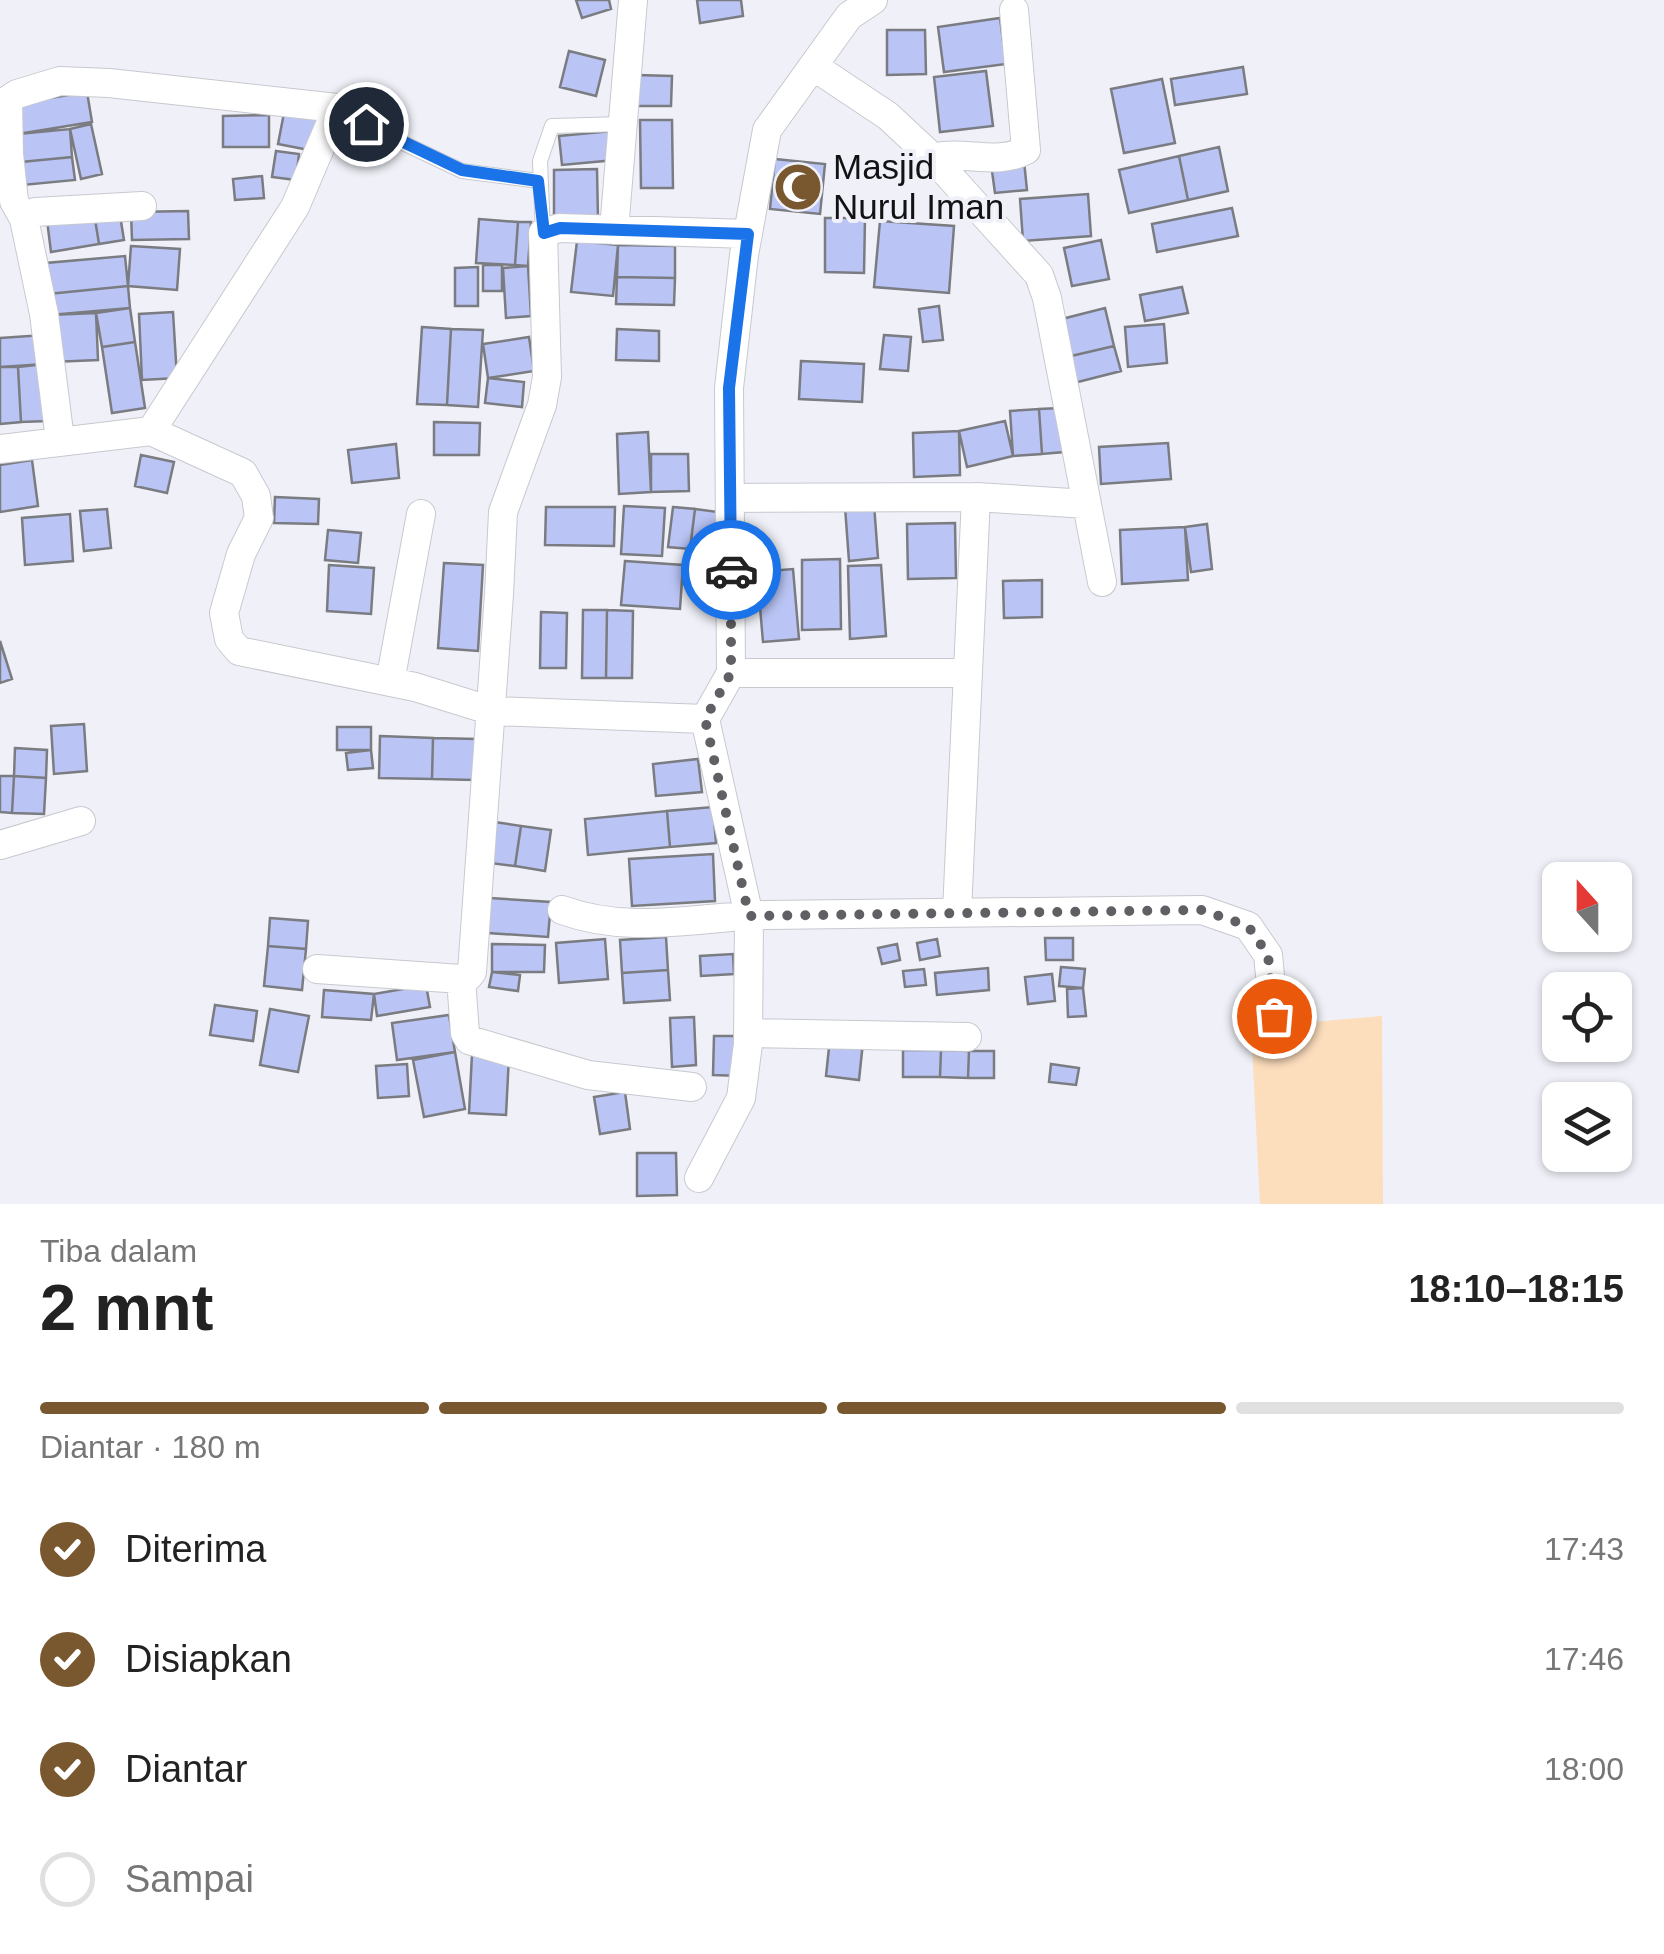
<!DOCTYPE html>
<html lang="id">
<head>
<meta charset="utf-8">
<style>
  body { margin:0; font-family:Helvetica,sans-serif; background:#f6f6f6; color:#222; height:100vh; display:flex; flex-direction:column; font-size:38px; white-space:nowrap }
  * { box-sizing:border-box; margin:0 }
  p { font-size:32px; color:#767676 }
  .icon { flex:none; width:55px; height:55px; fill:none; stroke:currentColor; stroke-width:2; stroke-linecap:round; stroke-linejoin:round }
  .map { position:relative; height:1204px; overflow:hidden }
  .panel { display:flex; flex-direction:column; background:#fff; flex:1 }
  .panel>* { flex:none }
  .needle { width:65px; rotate:339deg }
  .tools { position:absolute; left:1542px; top:862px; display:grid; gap:20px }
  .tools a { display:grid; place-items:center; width:90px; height:90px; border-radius:15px; background:#fff; box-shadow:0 2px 8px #0004; font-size:50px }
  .pin { position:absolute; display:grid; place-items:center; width:85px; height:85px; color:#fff; margin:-42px; border:5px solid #fff; border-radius:50%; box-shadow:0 2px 10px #0007 }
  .courier { position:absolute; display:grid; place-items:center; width:100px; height:100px; margin:-50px; border:8px solid #1a73e8; border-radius:50%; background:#fff; color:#222; box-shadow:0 2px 12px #0007 }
  .head em { font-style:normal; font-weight:800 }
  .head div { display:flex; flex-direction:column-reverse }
  .head { display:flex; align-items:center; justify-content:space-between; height:170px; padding:0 40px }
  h1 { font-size:65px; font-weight:800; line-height:75px }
  .bar { display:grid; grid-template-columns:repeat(4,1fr); gap:15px 10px; align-content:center; height:120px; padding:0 40px }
  .bar i { height:12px; border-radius:8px; background:#e0e0e0 }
  .bar .selected { background:#79572f }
  .bar p { grid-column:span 4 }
  ol { padding:0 40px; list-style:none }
  li { display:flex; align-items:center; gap:30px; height:110px }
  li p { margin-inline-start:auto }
  li .icon { padding:10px; border-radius:50%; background:#79572f; color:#fff; stroke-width:4 }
  li:last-child { color:#767676 }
  li i { width:55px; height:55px; border:5px solid #e0e0e0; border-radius:50% }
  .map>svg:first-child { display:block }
  .green { fill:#fcddbc }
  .building { fill:#bac5f5; stroke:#7a7c81; stroke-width:2.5 }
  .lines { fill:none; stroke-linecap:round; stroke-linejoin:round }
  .lane-casing { stroke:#c7c9cf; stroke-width:16 }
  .street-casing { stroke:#c7c9cf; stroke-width:30 }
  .lane { stroke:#fff; stroke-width:14 }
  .street { stroke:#fff; stroke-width:28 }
  .done { stroke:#606064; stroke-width:10; stroke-dasharray:0 18 }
  .route { stroke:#1a73e8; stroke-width:12 }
  .labels { text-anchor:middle; stroke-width:8; stroke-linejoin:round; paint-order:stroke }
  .poi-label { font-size:35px; fill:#121215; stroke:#f0f1f8; text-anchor:start }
</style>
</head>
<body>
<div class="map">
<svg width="1664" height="1204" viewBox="0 0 1664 1204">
  <rect width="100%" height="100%" fill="#f0f1f8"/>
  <!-- green -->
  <path class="green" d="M1382 1016 1383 1204H1260L1251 1027Z"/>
  <!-- building -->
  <path class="building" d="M576 0H609L611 9 582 18Z
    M697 0H741L743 16 700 23Z
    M1000 18 1006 64 944 72 938 27Z
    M887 30H925L926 74 887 75Z
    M569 51 605 60 596 96 560 87Z
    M1243 67 1247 94 1175 105 1171 79Z
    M986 71 993 126 940 132 934 77Z
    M637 75 672 76 671 106H637Z
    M1162 79 1175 143 1124 153 1111 89Z
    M87 92 92 122 18 134 13 104Z
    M284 113 320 119 314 151 278 144Z
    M269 115V147H223V116Z
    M640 120H672L673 188H641Z
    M91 124 102 174 81 179 70 129Z
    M70 129 72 157 21 162 18 134Z
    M612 131 615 160 562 165 559 136Z
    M1219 147 1228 191 1188 200 1179 156Z
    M276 151 299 154 296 180 272 177Z
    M1179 156 1188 200 1129 213 1119 170Z
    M72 157 75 180 23 185 21 162Z
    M775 159 825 164 820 214 770 209Z
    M1024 161 1027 190 995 193 991 164Z
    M597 169 598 219H554V170Z
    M262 176 264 198 235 200 233 179Z
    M1088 194 1091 236 1023 241 1020 199Z
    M1232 208 1238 236 1157 252 1152 224Z
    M119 209 124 240 99 244 94 213Z
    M188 211 189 239 132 240 131 212Z
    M94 213 99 244 51 252 47 220Z
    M825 218H865L864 273 825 272Z
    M479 219 518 222 515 265 476 263Z
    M880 221 954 226 949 293 874 287Z
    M518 222H531L528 266 515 265Z
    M1101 240 1109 279 1072 286 1064 248Z
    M577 241 618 245 613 296 571 292Z
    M618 245 675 246V278L617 277Z
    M131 246 180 249 177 290 128 286Z
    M125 256 128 286 48 294 46 263Z
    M483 265H502V291H483Z
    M528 266 531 316 506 318 503 268Z
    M478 267V306H455V268Z
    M617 277 675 278 674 305 616 304Z
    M128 286 130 308 50 315 48 294Z
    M1182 287 1188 313 1145 321 1140 295Z
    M939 306 943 340 923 342 919 309Z
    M130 308 135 342 102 347 96 313Z
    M1105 308 1114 346 1067 357 1058 320Z
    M173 312 177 378 142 380 139 314Z
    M96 313 98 360 52 362 50 315Z
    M1164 324 1167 363 1128 367 1125 327Z
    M422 327 451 329 447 405 417 404Z
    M451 329 483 330 478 407 447 405Z
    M617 329 659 331V361L616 360Z
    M43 335 45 364 0 367V338Z
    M884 335 911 337 908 371 880 369Z
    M529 337 534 371 488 378 483 344Z
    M135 342 145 408 112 413 102 347Z
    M1114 346 1121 371 1074 383 1067 357Z
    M801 361 864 364 862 402 799 399Z
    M45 364 48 421 21 422 18 367Z
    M0 367H18L21 422 0 424Z
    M488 378 524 382 522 407 485 403Z
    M1061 408 1064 452 1042 454 1039 409Z
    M1039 409 1042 454 1013 456 1010 411Z
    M1005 421 1013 456 967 467 959 431Z
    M434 422 480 423 479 455H434Z
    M959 431 960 475 914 477 913 433Z
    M648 432 651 492 619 494 617 434Z
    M1168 443 1171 479 1101 484 1099 447Z
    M396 444 399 478 352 483 348 450Z
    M651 454H688L689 491 651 492Z
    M141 455 174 462 167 493 135 486Z
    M32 460 38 506 0 512V465Z
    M275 497 319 499 318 524 274 523Z
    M874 504 878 558 849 561 845 507Z
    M624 506 665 508 662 556 621 554Z
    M546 507H615L614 546 545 545Z
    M673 507 695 509 690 549 668 547Z
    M107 509 111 548 84 551 80 511Z
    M695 509 718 512 713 552 690 549Z
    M70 514 73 561 25 565 22 518Z
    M955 523 956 578 908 579 907 524Z
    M1207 524 1212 569 1191 572 1185 527Z
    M1185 527 1188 580 1122 584 1120 530Z
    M328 530 361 533 358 563 325 560Z
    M840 559 841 629 802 630V560Z
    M625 561 683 565 680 609 621 605Z
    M444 563 483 565 478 651 438 648Z
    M329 565 374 568 371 614 327 611Z
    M881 565 886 636 850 639 848 566Z
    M793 569 799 639 763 642 757 572Z
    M1042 580V617L1004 618 1003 581Z
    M583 610H607L606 678H582Z
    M607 610 633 611 632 678H606Z
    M541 612 567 613 566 668H540Z
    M0 641 12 679 0 683Z
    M84 724 87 771 54 774 51 726Z
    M337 727H371V750H337Z
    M380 736 433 738 432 779 379 778Z
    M433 738 477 739 475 780 432 779Z
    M15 748 47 750 46 778 14 776Z
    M371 750 373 768 348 770 346 753Z
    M698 759 702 792 656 796 653 764Z
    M0 776H14L12 813 0 812Z
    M14 776 46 778 44 814 12 813Z
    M713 807 716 843 670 847 667 811Z
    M667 811 670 847 588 855 585 819Z
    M488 821 521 826 515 866 482 862Z
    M521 826 551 830 545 871 515 866Z
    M713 854 715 901 632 906 629 859Z
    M490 898 551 902 548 937 488 933Z
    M270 918 308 921 306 949 268 946Z
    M666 937 668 970 622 973 620 940Z
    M1045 938H1073V960H1046Z
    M605 939 608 979 559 983 556 943Z
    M937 939 940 956 920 960 917 943Z
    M492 944 545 945 544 972H492Z
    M897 944 900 960 882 964 878 948Z
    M268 946 306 949 302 990 264 986Z
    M733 954 734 974 701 976 700 956Z
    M1061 967 1085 969 1083 988 1059 986Z
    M988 968 989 990 937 995 935 973Z
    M924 969 926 985 905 987 903 971Z
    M668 970 670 1000 624 1003 622 973Z
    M492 972 520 975 518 991 489 987Z
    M1052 974 1055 1001 1028 1004 1025 977Z
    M426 985 430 1007 377 1016 374 994Z
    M1083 988 1086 1016 1068 1017 1067 989Z
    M324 990 374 994 371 1020 322 1017Z
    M215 1005 257 1011 253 1041 210 1035Z
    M270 1009 309 1016 298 1072 260 1065Z
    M449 1015 455 1052 397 1060 392 1023Z
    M694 1017 696 1065 672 1067 670 1018Z
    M714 1036H743L742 1076 713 1075Z
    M830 1038 863 1042 859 1080 826 1076Z
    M903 1050H941L940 1077H903Z
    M941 1050 969 1051 968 1078 940 1077Z
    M969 1051H994V1078H968Z
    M455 1052 465 1109 424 1117 413 1060Z
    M472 1054 509 1056 506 1115 469 1113Z
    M407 1064 409 1096 378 1098 376 1066Z
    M1051 1064 1079 1068 1076 1085 1049 1082Z
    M625 1092 630 1129 600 1134 594 1097Z
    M637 1153H676L677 1195 637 1196Z"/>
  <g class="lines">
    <!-- lane casing -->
    <g class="lane-casing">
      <path id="lane" d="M337 108 359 122 462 171 539 181
        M543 233 540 161 552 126 623 124"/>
    </g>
    <!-- street casing -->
    <g class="street-casing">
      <path id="street" d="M813 66 888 116 933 158 1039 275 1047 298 1102 582
        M9 154 8 100 17 94 60 81 109 83 337 108 295 207 151 431
        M0 156 9 154 14 201 24 219
        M933 158C963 150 998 166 1026 150L1014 10
        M614 230 633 0
        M60 440 44 314 24 219 35 212 142 206
        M0 449 151 431 243 473 256 496 259 518 241 554 224 613 229 639 239 651 415 687 492 711 705 719
        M731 498 976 497 1087 504
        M731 673H968
        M390 682 421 514
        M0 845 81 821
        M562 910C631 935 696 917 766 915 912 913 1057 911 1202 910L1248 926 1268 955 1274 1016
        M957 912 976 497
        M317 969 461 979 468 977 472 972 499 594 503 512 542 405 547 377 543 233 559 228 748 234
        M461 979 465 1033 469 1040 588 1075 692 1087
        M748 1033 967 1037
        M699 1178 741 1098 748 1044 749 916 705 719 731 673 729 388 744 255 767 130 849 16 873 0"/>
    </g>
    <!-- lane -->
    <use href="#lane" class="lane"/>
    <!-- street -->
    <use href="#street" class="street"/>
  </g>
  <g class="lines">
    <!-- done -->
    <path class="done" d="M731 570V673L705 719 749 916 1202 910 1248 926 1268 955 1274 1016"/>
    <!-- route -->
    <path class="route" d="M366 124 462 170 538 181 544 233 560 228 748 234 729 388 731 570"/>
  </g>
  <!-- icons -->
  <defs>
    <g id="mosque-disc" transform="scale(2.5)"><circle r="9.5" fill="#79572f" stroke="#f0f1f8"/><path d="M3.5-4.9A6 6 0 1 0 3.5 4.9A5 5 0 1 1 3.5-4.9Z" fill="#fff"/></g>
  </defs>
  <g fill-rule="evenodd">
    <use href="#mosque-disc" x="798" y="187"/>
  </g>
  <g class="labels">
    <!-- poi labels -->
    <g class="poi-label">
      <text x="833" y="179">Masjid<tspan x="833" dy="40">Nurul Iman</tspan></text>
    </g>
  </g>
</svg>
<div class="tools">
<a><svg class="needle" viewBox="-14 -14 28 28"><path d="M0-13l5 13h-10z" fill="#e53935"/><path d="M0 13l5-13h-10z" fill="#767676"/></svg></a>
<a><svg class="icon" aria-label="locate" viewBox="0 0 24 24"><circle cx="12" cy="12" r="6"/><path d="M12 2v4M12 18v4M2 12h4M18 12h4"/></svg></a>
<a><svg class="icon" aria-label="layers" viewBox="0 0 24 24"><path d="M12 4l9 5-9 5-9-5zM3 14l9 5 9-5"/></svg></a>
</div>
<div class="pin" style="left:1274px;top:1016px;background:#ea580c"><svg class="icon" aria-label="bag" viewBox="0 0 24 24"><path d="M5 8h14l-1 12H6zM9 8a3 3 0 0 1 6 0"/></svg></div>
<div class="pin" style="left:366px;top:124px;background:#1f2937"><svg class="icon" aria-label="home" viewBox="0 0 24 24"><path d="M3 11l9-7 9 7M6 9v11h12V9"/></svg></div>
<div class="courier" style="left:731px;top:570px"><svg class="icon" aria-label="car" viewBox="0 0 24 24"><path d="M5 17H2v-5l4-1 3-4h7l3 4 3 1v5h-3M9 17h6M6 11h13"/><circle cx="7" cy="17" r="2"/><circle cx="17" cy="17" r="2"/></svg></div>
</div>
<section class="panel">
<div class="head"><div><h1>2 mnt</h1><p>Tiba dalam</p></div><em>18:10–18:15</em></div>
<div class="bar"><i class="selected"></i><i class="selected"></i><i class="selected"></i><i></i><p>Diantar · 180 m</p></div>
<ol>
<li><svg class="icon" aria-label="check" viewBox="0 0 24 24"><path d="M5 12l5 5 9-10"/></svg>Diterima<p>17:43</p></li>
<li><svg class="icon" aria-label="check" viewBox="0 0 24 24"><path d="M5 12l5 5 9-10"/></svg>Disiapkan<p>17:46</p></li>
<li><svg class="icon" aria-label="check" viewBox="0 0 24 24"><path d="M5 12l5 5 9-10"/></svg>Diantar<p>18:00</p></li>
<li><i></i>Sampai</li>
</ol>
</section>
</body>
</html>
